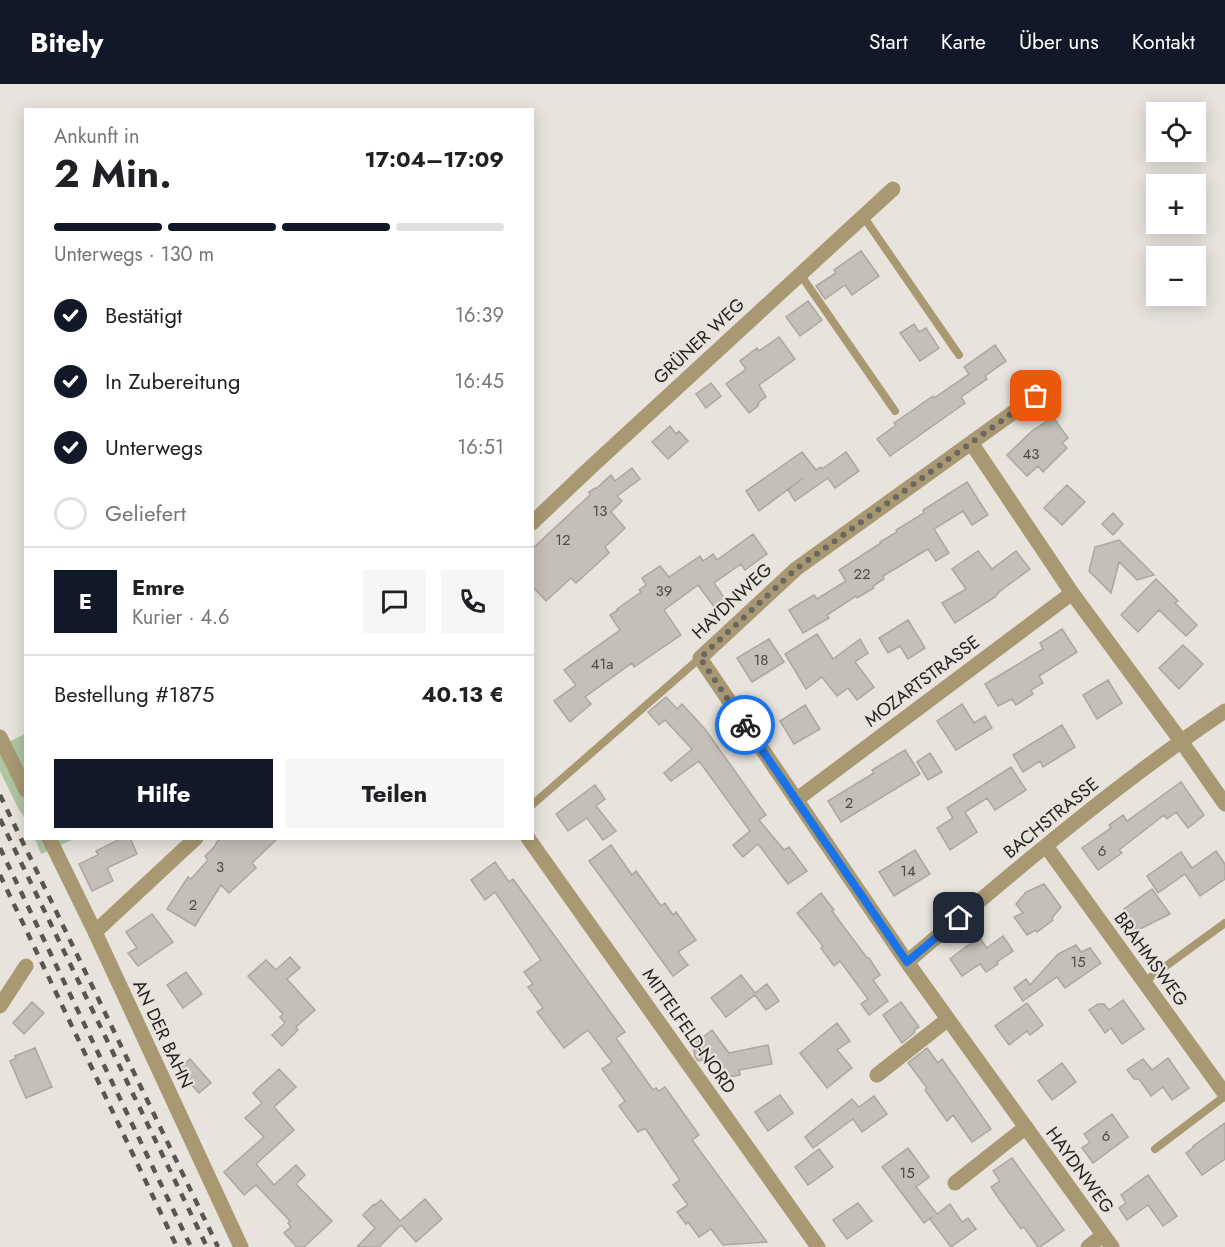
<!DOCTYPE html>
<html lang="de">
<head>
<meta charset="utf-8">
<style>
  body { margin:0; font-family:Jost,sans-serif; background:#f6f6f6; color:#202124; height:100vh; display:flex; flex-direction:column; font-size:22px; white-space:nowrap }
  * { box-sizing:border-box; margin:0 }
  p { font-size:20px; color:#757577 }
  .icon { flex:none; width:33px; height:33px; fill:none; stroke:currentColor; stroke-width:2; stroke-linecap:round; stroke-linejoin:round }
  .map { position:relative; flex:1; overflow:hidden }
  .details { position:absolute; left:24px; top:24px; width:510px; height:732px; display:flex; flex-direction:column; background:#fff; border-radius:0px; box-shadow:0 3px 15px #0003 }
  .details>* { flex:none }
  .tools { position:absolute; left:1146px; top:18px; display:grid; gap:12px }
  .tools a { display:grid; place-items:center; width:60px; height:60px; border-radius:0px; background:#fff; box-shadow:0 3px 15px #0003; font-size:30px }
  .pin { position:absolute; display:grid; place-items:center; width:51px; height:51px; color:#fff; margin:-26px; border-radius:12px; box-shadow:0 3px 9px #0006 }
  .courier { position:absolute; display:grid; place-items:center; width:60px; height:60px; margin:-30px; border:4px solid #1a73e8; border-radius:50%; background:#fff; color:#222; box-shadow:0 2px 8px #0007 }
  .summary em { font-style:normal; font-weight:700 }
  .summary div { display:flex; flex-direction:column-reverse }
  .summary { display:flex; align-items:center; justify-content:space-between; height:102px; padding:0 30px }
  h1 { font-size:39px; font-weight:700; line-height:45px }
  .bar { display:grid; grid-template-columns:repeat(4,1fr); gap:9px 6px; align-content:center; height:72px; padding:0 30px }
  .bar i { height:8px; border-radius:4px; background:#e0e0e0 }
  .bar .active { background:#111827 }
  .bar p { grid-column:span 4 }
  .line { display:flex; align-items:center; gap:15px; padding:0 30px; border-top:2px solid #e0e0e0 }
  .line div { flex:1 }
  .round { display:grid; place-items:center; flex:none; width:63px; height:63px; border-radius:0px; background:#f6f6f6 }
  ol { padding:0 30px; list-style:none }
  li { display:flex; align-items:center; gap:18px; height:66px }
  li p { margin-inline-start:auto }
  li .icon { padding:6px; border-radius:50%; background:#111827; color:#fff; stroke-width:4 }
  li:last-child { color:#757577 }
  li i { width:33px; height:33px; border:3px solid #e0e0e0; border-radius:50% }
  .primary-button { display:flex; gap:12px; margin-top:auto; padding:12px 30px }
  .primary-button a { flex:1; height:69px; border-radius:0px; background:#111827; color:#fff; font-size:24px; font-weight:700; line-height:69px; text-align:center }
  .primary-button a+a { background:#f6f6f6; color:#202124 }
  header { display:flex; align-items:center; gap:36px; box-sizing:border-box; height:84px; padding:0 30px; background:#111827; color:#fff }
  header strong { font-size:28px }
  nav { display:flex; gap:33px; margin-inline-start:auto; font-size:21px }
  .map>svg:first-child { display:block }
  .green { fill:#aec5a3 }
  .building { fill:#c4bfb9; stroke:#aba7a0; stroke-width:1.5 }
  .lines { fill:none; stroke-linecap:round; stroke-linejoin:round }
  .lane { stroke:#a89973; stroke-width:8 }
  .street { stroke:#a89973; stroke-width:15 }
  .rail { stroke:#585552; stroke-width:4.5; stroke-dasharray:8 8; stroke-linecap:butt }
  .done { stroke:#696763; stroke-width:6; stroke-dasharray:0 10.8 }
  .route { stroke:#1a73e8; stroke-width:8 }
  .labels { text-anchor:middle; stroke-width:4.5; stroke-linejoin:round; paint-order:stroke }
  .number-label { font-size:15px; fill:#4d4a47 }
  .street-label { font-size:18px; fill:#252321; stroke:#e8e4dd }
</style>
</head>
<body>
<header>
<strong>Bitely</strong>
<nav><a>Start</a><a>Karte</a><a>Über uns</a><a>Kontakt</a></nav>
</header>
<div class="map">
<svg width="1225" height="1163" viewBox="0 0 1225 1163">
  <rect width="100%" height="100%" fill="#e8e4dd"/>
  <!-- green -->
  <path class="green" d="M25 650V734L19 726 0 687V662Z
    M35 755H74L41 770Z"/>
  <!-- building -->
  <path class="building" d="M861 167 879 192 852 211 845 201 825 215 816 202 836 189 834 186Z
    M808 217 822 236 800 252 786 233Z
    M914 240 919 248 926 244 939 264 920 277 900 249Z
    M779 253 795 275 759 301 766 313 759 318 758 322 749 329 726 300 746 285 740 277 757 264 759 267Z
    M995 261 1006 277 985 292 987 295 961 313 965 319 890 372 877 355 896 341 894 339 933 312 934 314 969 290 964 283Z
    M711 299 721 312 706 324 696 310Z
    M1053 333 1068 354 1062 359 1067 364 1043 388 1038 382 1027 392 1007 371 1032 347Z
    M670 342 676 350 679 347 688 357 668 375 652 358Z
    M802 368 816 386 821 383 822 385 846 368 859 387 835 404 828 394 795 417 788 406 803 394 759 427 746 407Z
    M632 384 640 395 617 412 622 417 611 428 625 444 605 463 609 469 576 499 571 494 546 517 532 502V465L590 411 589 408 595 404H597L611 391 615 397Z
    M967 398 988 431 972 441 963 427 934 445 949 469 936 477 928 465 883 492 884 495 873 502 874 504 857 514 856 512 827 531 829 534 803 549 789 526 814 511 817 515 846 497 839 486 881 459 880 458 897 448 896 446 924 429 923 426Z
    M1067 401 1085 418 1062 441 1044 424Z
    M1113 429 1123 440 1113 451 1102 440Z
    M753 450 767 470 745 486 741 480 714 499 726 516 715 524 698 501 664 526 681 551 634 583 632 579 585 613 591 620 570 638 554 617 576 601 564 586 620 546 610 531 618 526 617 525 641 508 639 506 646 501 642 494 660 482 669 493 700 472 703 477 713 470 717 476Z
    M1119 456 1154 491 1137 496 1119 478 1111 509 1089 487 1095 463Z
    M978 467 992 485 1016 467 1030 485 999 508 995 513 955 539 942 519 966 505 952 485Z
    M1156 495 1178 517 1175 519 1197 541 1186 552 1159 526 1138 548 1121 531Z
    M908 536 925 564 908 575 900 562 888 569 879 554Z
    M1062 545 1077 568 1039 592 1043 599 1031 606 1033 610 1016 621 1012 615 998 622 985 600 1043 565 1040 559Z
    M817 550 833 575 860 555 868 569 855 578 874 603 857 616 848 604 837 612 822 593 806 605 785 570Z
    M769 555 784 578 752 598 737 574Z
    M1183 561 1203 580 1179 605 1159 584Z
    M1108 596 1122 619 1097 635 1083 611Z
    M666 613 677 625 682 620 705 645 766 731 759 736 784 766 789 763 807 787 788 800 758 760 743 773 733 761 750 747 699 677 671 697 664 689 692 665 665 636 659 641 648 628Z
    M962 620 974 639 985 632 992 644 956 666 937 637Z
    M805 621 820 645 794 660 780 637Z
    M1062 641 1075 663 1043 683 1040 677 1023 688 1013 671Z
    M905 666 920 690 841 738 828 717 874 689 872 686Z
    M930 669 942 688 928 696 917 678Z
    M1011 683 1026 706 995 726 987 714 965 728 977 748 950 766 937 744 953 734 947 724Z
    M1181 698 1204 731 1188 744 1176 728 1167 735 1164 731 1119 766 1122 769 1098 786 1082 764 1111 744 1109 741 1123 731 1127 737Z
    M595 701 605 715 596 722 616 747 603 756 587 734 568 747 556 730Z
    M122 754H130L137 770 107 784 113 797 92 807 79 780 98 771 96 767Z
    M220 754H278L252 779 256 784 229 809 221 801 195 842 167 825 188 793 191 795 208 776 205 772 215 762 216 759Z
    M611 761 632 791 636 787 661 822 665 819 673 831 676 828 696 856 678 868 688 881 673 892 589 777Z
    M915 766 930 790 894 812 879 788Z
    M1216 767 1225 780V795L1200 812 1185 790 1158 809 1147 792 1181 768 1192 784Z
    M495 778 509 798 513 795 625 948 616 954 653 1006 656 1004 659 1007 665 1003 699 1051 692 1056 767 1158 723 1161 711 1145 699 1153 688 1138 686 1140 677 1128 688 1121 673 1101 680 1096 645 1044 638 1048 619 1022 625 1017 602 985 612 978 588 946 564 964 537 928 543 924 528 903 533 900 524 888 541 876 495 808 485 816 471 796Z
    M1044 800 1061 823 1052 834 1053 836 1037 848 1036 846 1027 851 1014 833 1023 829 1016 820 1026 808Z
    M1152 805 1170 830 1132 849 1123 837 1130 833 1124 825Z
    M821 809 834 826 832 827 867 874H869L880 891 873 896 888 917 869 931 861 920 868 915 840 877 834 882 821 864 823 862 797 829Z
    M152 830 173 858 138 882 128 869 137 864 126 848Z
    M1003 852 1013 867 997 878 998 880 986 888 980 880 962 892 950 875 979 853 987 864Z
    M1076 861 1081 868 1090 864 1101 879 1065 904 1057 893 1023 917 1014 904 1026 895 1030 901 1058 870Z
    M290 873 300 884 287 895 315 926 296 943 298 946 282 962 272 951 285 939 280 933 283 930 248 892 266 876 276 886Z
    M186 888 202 910 183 924 167 901Z
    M741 891 755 909 767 900 779 917 766 926 755 911 726 933 711 914Z
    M1123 916 1144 945 1122 960 1111 944 1105 949 1089 926 1098 920H1104L1109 926Z
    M32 918 44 929 24 950 13 939Z
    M901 918 919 943 914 946 915 948 902 959 883 931Z
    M1027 919 1043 941 1030 951 1027 947 1009 961 995 942Z
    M837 939 850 957 837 966 852 984 827 1004 800 969Z
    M712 946 729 969 768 961 772 980 739 986 740 991 724 994 721 978 708 981 707 975 698 977 695 973 692 958 698 957Z
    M35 964 52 1003 26 1014 10 977 16 974 15 972Z
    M927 964 938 979 942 975 991 1045 972 1058 953 1031 947 1037 925 1006 927 1004 908 979Z
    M1168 974 1189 1004 1172 1016 1163 1003 1151 1012 1139 995H1134L1127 986 1143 975 1152 986Z
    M190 975 211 999 199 1009 178 986Z
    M1062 979 1076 998 1052 1016 1038 997Z
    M279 985 296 1003 274 1023 294 1046 256 1080 274 1101 296 1081 305 1091 296 1100 332 1137 304 1163H297L284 1149 291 1143 288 1139 290 1137 256 1101 244 1111 224 1088 264 1053 245 1034 262 1019 253 1009Z
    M780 1011 793 1029 768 1047 755 1028Z
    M874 1012 887 1030 862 1048 853 1035 813 1064 805 1053 852 1015 859 1023Z
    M1112 1030 1128 1053 1093 1079 1082 1064 1090 1058 1084 1050Z
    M1225 1039V1075L1202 1091 1186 1069 1194 1063 1193 1062Z
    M908 1064 929 1093 916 1103 937 1130 950 1120 962 1138 968 1134 976 1145 951 1163 930 1135 932 1133 924 1139 882 1083Z
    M819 1065 833 1083 808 1101 795 1083Z
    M1012 1074 1064 1146 1040 1163H1038L1024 1143 1021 1145 997 1112 991 1103 1000 1097 993 1087Z
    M1148 1091 1177 1132 1163 1142 1148 1121 1127 1136 1119 1124 1126 1119 1121 1111Z
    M425 1115 442 1135 416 1158 401 1141 379 1163H357L375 1144 363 1131 374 1120 375 1121 381 1116 400 1137Z
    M858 1119 872 1137 847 1155 833 1136Z"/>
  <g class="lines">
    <!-- lane -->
    <path class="lane" d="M863 132 959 271
      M800 190 895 327
      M532 721 700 574
      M1144 898 1225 839
      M1155 1065 1225 1012"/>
    <!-- street -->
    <path class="street" d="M1036 312 796 485 700 574 907 878 1112 1163
      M972 360 1072 509 1181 657 1225 720
      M532 439 591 383 893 105
      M0 653 26 706
      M796 716 1072 509
      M49 754 95 848 241 1163
      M528 754 818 1163
      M1046 762 1225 1010
      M95 848 196 754
      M907 878C1010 791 1113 702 1225 627
      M0 922 26 882
      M877 991 948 935
      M955 1099 1026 1043
      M1088 1163 1103 1151"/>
    <!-- rail -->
    <path class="rail" d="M0 711 218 1163
      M0 735 207 1163
      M0 764 191 1163
      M0 791 177 1163"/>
  </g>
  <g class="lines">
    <!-- done -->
    <path class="done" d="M745 641 700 574 796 485 1036 312"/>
    <!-- route -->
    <path class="route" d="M745 641 907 878 959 834"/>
  </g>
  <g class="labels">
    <!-- number labels -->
    <g class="number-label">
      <text x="1031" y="375">43</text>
      <text x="600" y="432">13</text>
      <text x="563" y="461">12</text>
      <text x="862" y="495">22</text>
      <text x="664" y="512">39</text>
      <text x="761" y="581">18</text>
      <text x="602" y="585">41a</text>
      <text x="849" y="724">2</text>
      <text x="1102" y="772">6</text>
      <text x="220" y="788">3</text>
      <text x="908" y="792">14</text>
      <text x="193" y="826">2</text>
      <text x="1078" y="883">15</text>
      <text x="1106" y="1057">6</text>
      <text x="907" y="1094">15</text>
    </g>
    <!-- street labels -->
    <g class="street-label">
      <text transform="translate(699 257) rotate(-43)" y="6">GRÜNER WEG</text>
      <text transform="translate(732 517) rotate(-43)" y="6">HAYDNWEG</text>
      <text transform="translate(922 597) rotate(-37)" y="6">MOZARTSTRASSE</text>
      <text transform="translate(1051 734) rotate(-39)" y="6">BACHSTRASSE</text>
      <text transform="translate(1151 875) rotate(54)" y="6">BRAHMSWEG</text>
      <text transform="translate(689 947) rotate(55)" y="6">MITTELFELD-NORD</text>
      <text transform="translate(163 950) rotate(65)" y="6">AN DER BAHN</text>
      <text transform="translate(1080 1086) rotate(54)" y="6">HAYDNWEG</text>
    </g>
  </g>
</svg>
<div class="tools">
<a><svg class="icon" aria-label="locate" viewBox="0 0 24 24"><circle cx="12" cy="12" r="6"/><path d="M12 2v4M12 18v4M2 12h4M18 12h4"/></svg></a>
<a>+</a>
<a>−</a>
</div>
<div class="pin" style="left:1036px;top:312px;background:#ea580c"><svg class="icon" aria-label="bag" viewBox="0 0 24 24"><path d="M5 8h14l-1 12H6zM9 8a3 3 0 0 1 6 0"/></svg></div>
<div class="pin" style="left:959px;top:834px;background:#1f2937"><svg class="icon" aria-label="home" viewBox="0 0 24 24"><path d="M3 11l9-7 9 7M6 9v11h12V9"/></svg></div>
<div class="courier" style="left:745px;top:641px"><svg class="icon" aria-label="bike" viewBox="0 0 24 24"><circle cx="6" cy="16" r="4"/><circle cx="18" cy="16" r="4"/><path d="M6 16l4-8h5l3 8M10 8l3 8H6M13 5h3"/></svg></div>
<section class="details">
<div class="summary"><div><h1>2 Min.</h1><p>Ankunft in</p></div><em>17:04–17:09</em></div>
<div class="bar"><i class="active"></i><i class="active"></i><i class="active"></i><i></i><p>Unterwegs · 130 m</p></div>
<ol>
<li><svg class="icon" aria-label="check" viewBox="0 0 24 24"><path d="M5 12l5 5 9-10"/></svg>Bestätigt<p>16:39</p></li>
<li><svg class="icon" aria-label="check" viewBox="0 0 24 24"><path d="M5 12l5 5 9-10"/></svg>In Zubereitung<p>16:45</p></li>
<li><svg class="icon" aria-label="check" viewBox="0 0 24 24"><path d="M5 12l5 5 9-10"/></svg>Unterwegs<p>16:51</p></li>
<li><i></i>Geliefert</li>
</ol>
<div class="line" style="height:108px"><b class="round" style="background:#111827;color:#fff">E</b><div><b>Emre</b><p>Kurier · 4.6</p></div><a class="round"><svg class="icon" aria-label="chat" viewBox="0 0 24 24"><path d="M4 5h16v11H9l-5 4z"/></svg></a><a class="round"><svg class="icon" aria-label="phone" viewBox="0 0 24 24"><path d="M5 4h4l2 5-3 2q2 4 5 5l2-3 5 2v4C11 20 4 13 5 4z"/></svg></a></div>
<div class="line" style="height:78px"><div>Bestellung #1875</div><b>40.13 €</b></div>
<div class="primary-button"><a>Hilfe</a><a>Teilen</a></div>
</section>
</div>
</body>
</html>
